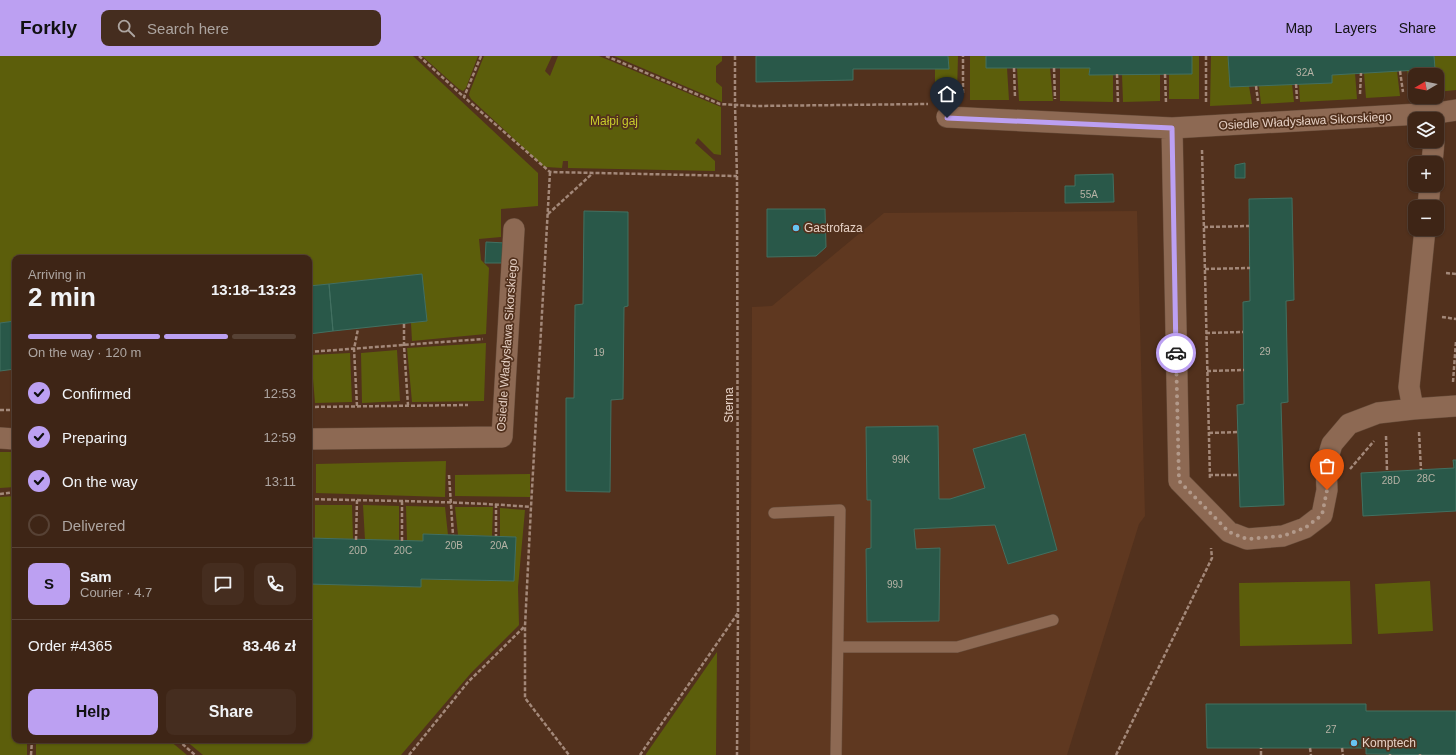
<!DOCTYPE html>
<html lang="en">
<head>
<meta charset="utf-8">
<style>
  body { margin:0; font-family:Helvetica,sans-serif; background:#452d1f; color:#f1f3f6; height:100vh; display:flex; flex-direction:column; font-size:15px; white-space:nowrap }
  * { box-sizing:border-box; margin:0 }
  p { font-size:13px; color:#ada5a1 }
  .icon { flex:none; width:22px; height:22px; fill:none; stroke:currentColor; stroke-width:2; stroke-linecap:round; stroke-linejoin:round }
  .map { position:relative; flex:1; overflow:hidden }
  .sheet { position:absolute; left:12px; top:199px; width:300px; height:488px; display:flex; flex-direction:column; background:#3e2516; border-radius:8px; box-shadow:0 1px 3px #0004,0 0 0 1px #574235 }
  .sheet>* { flex:none }
  .needle { width:26px; rotate:260deg }
  .buttons { position:absolute; left:1408px; top:12px; display:grid; gap:8px }
  .buttons a { display:grid; place-items:center; width:36px; height:36px; border-radius:8px; background:#3e2516; box-shadow:0 1px 3px #0004,0 0 0 1px #574235; font-size:20px }
  .pin { position:absolute; display:grid; place-items:center; width:34px; height:34px; color:#fff; margin:-41px -17px; border-radius:50% 50% 50% 0; rotate:-45deg; box-shadow:0 0 4px #0007 }
  .pin .icon { rotate:45deg }
  .courier { position:absolute; display:grid; place-items:center; width:40px; height:40px; margin:-20px; border:3px solid #bca0f2; border-radius:50%; background:#fff; color:#222; box-shadow:0 1px 5px #0007 }
  .headline em { font-style:normal; font-weight:800 }
  .headline div { display:flex; flex-direction:column-reverse }
  .headline { display:flex; align-items:center; justify-content:space-between; height:68px; padding:0 16px }
  h1 { font-size:26px; font-weight:800; line-height:30px }
  .bar { display:grid; grid-template-columns:repeat(4,1fr); gap:6px 4px; align-content:center; height:48px; padding:0 16px }
  .bar i { height:5px; border-radius:3px; background:#574235 }
  .bar .on { background:#bca0f2 }
  .bar p { grid-column:span 4 }
  .line { display:flex; align-items:center; gap:10px; padding:0 16px; border-top:1px solid #574235 }
  .line div { flex:1 }
  .round { display:grid; place-items:center; flex:none; width:42px; height:42px; border-radius:8px; background:#452d1f }
  ol { padding:0 16px; list-style:none }
  li { display:flex; align-items:center; gap:12px; height:44px }
  li p { margin-inline-start:auto }
  li .icon { padding:4px; border-radius:50%; background:#bca0f2; color:#111; stroke-width:4 }
  li:last-child { color:#ada5a1 }
  li i { width:22px; height:22px; border:2px solid #574235; border-radius:50% }
  .action { display:flex; gap:8px; margin-top:auto; padding:8px 16px }
  .action a { flex:1; height:46px; border-radius:8px; background:#bca0f2; color:#111; font-size:16px; font-weight:800; line-height:46px; text-align:center }
  .action a+a { background:#452d1f; color:#f1f3f6 }
  header { display:flex; align-items:center; gap:24px; box-sizing:border-box; height:56px; padding:0 20px; background:#bca0f2; color:#111 }
  header strong { font-size:19px }
  nav { display:flex; gap:22px; margin-inline-start:auto; font-size:14px }
  .search { width:280px; height:36px; background:#452d1f; display:flex; align-items:center; gap:10px; box-sizing:border-box; padding:0 14px; border-radius:8px; color:#ada5a1; font-size:15px }
  .map>svg:first-child { display:block }
  .built { fill:#5f3820 }
  .green { fill:#5c5e0b }
  .building { fill:#295849; stroke:#427061 }
  .lines { fill:none; stroke-linecap:round; stroke-linejoin:round }
  .service-casing { stroke:#674c3a; stroke-width:12 }
  .minor-casing { stroke:#674c3a; stroke-width:22 }
  .path { stroke:#a38879; stroke-width:2.5; stroke-dasharray:4 2; stroke-linecap:butt }
  .service { stroke:#8d6953; stroke-width:11 }
  .minor { stroke:#8d6953; stroke-width:21 }
  .done { stroke:#b2998a; stroke-width:4; stroke-dasharray:0 7.2 }
  .route { stroke:#bca0f2; stroke-width:5 }
  .poi-dot { fill:#67c4f0; stroke:#52311d; stroke-width:1.5 }
  .labels { text-anchor:middle; stroke-width:3.5; stroke-linejoin:round; paint-order:stroke }
  .number-label { font-size:10px; fill:#b7b3a6 }
  .park-label { font-size:12px; fill:#c7cb2b; stroke:#52311d }
  .street-label { font-size:12px; fill:#e6d1c5; stroke:#52311d }
  .poi-label { font-size:12px; fill:#e6d1c5; stroke:#52311d; text-anchor:start }
</style>
</head>
<body>
<header>
<strong>Forkly</strong>
<div class="search"><svg class="icon" aria-label="search" viewBox="0 0 24 24"><circle cx="10" cy="10" r="6"/><path d="M15 15l6 6"/></svg>Search here</div>
<nav><a>Map</a><a>Layers</a><a>Share</a></nav>
</header>
<div class="map">
<svg width="1456" height="699" viewBox="0 0 1456 699">
  <rect width="100%" height="100%" fill="#52311d"/>
  <!-- built -->
  <path class="built" d="M1137 155 1145 460 1139 468 1067 699H750L752 251 772 250 884 157Z"/>
  <!-- green -->
  <path class="green" d="M0 0H413L538 117V150L501 153V181L479 183 481 204 489 212 486 278 412 285 411 267 427 265 422 218 309 230V202H15V265L0 267Z
    M422 0H478L466 32 463 35 459 33Z
    M484 0H552L545 15 550 20 558 0H599L721 51V99L714 98 698 82 695 87 715 105V115L568 112V105H563L562 112 546 111 543 110 471 43 469 39 470 35Z
    M614 0H722V5L716 10V26L722 31V46Z
    M948 0H958L957 38 935 39V13H948Z
    M970 0H986L987 12H1007L1009 44H970Z
    M1192 0H1199V43H1169V18Z
    M1211 0H1228L1230 31 1249 30 1252 48 1210 50Z
    M1434 0H1456V34L1437 36V19H1415V39H1409L1407 14Z
    M1017 12H1050L1053 45H1019Z
    M1060 12H1090L1089 18H1113V46L1060 45Z
    M1397 15 1400 40 1366 42 1364 17Z
    M1355 17 1357 43 1300 46 1299 28 1332 27V19Z
    M1122 18H1160V45L1123 46Z
    M1292 28 1294 46 1261 48 1259 30Z
    M486 287 484 345 412 346 407 292Z
    M397 294 400 345 362 347 361 297Z
    M350 297 352 346 315 347 311 299Z
    M0 396H15V431L0 432Z
    M446 405 445 441 316 437V408Z
    M530 418V441L455 440V419Z
    M15 440V684H27V699H0V441Z
    M315 449H352L353 483 315 482Z
    M363 449 399 450V485L365 484Z
    M406 450 445 451 448 479 423 478V485H407Z
    M455 451H493L492 480 458 479Z
    M500 452 525 454 518 531 519 569 471 617 401 699H203L185 684H309V528L421 531V523L514 525 516 481H500Z
    M1350 525 1352 588 1240 590 1239 527Z
    M1430 525 1433 575 1378 578 1375 528Z
    M717 596 716 699H646V698Z
    M36 684H169L187 699H36Z"/>
  <!-- building -->
  <path class="building" d="M756 0H948L949 13H853V24L756 26Z
    M986 0H1192V18L1089 19 1090 12H986Z
    M1228 0H1434L1435 13 1332 19V27L1230 31Z
    M1245 107V122H1235V109Z
    M1113 118 1114 146 1065 147V130H1075V119Z
    M1292 142 1294 244 1286 245 1288 346 1281 347 1284 449 1240 451 1237 349 1244 348 1243 246 1250 245 1249 143Z
    M767 153H825L826 191 816 200 767 201Z
    M584 155 628 156V250L624 251 623 343 611 344 610 436 566 435V342H574L575 249 583 248Z
    M486 186 506 187V207H485Z
    M422 218 427 265 333 275 329 228Z
    M329 228 333 275 309 278V230Z
    M15 265V313L0 315V267Z
    M938 370 939 443H950L985 432 973 393 1025 378 1057 494 1008 508 995 469 914 473 916 493 940 492 939 565 867 566 866 493 871 492V444H867L866 371Z
    M1453 404H1456V455L1363 460 1361 417 1454 412Z
    M423 478 516 481 514 525 421 523V531L309 528V482L423 485Z
    M1206 648H1366V655H1456V699L1366 698V692H1207Z"/>
  <g class="lines">
    <!-- service casing -->
    <g class="service-casing">
      <path id="service" d="M774 457 840 454 836 699
        M838 591H957L1053 564"/>
    </g>
    <!-- minor casing -->
    <g class="minor-casing">
      <path id="minor" d="M947 61 1172 72 1437 57 1456 54
        M1172 72 1179 425 1229 476 1247 483 1283 480 1305 472 1322 459 1327 434 1326 408 1332 388 1349 368 1378 357 1413 353
        M1432 107 1434 85
        M1428 151 1430 129
        M1425 173 1409 331 1413 353 1456 350
        M0 382 15 383
        M309 383 502 381 514 173"/>
    </g>
    <!-- path -->
    <path class="path" d="M419 0 464 41
      M481 0 464 41 550 116 737 120
      M606 0 720 48 755 50 928 48
      M735 0V49L737 120 738 557 737 699
      M1206 0V47
      M1014 12 1015 41
      M1054 12 1055 43
      M1400 15 1403 36
      M1117 18 1118 46
      M1165 18 1166 47
      M1296 28 1297 43
      M1256 30 1258 45
      M963 37V0
      M1360 38 1361 17
      M1202 94 1210 423
      M550 116 531 451 525 570V642L569 699
      M548 158 593 117
      M1204 171 1249 170
      M1205 213 1250 212
      M1446 217 1456 218
      M1442 261 1456 263
      M404 268V290L408 349
      M1206 277 1243 276
      M309 296 483 283
      M1207 315 1244 314
      M309 316 311 350
      M1453 326 1456 285
      M357 350 354 293 358 273
      M309 351 468 349
      M0 354H15
      M1419 376 1421 414
      M1209 377 1238 376
      M1386 380 1387 415
      M310 409 311 482
      M1350 413 1374 385
      M449 419 453 479
      M1209 419H1239
      M0 438 15 436
      M309 443C383 445 457 445 531 451
      M402 445V485
      M496 448V480
      M356 484 357 444
      M178 684 195 699
      M1310 692 1311 699
      M1342 692 1343 699
      M1420 698V699
      M31 699 32 684
      M409 699 468 626 525 570
      M640 699 738 557
      M1116 699 1212 502 1211 492
      M1261 699V692
      M1390 699V698"/>
    <!-- service -->
    <use href="#service" class="service"/>
    <!-- minor -->
    <use href="#minor" class="minor"/>
  </g>
  <g class="lines">
    <!-- done -->
    <path class="done" d="M1176 297 1179 425 1229 476 1247 483 1283 480 1305 472 1322 459 1327 434"/>
    <!-- route -->
    <path class="route" d="M947 62 1172 72 1176 297"/>
  </g>
  <!-- markers -->
  <g class="poi-dot">
    <circle cx="796" cy="172" r="4"/>
    <circle cx="1354" cy="687" r="4"/>
  </g>
  <g class="labels">
    <!-- number labels -->
    <g class="number-label">
      <text x="1305" y="20">32A</text>
      <text x="1089" y="142">55A</text>
      <text x="1265" y="299">29</text>
      <text x="599" y="300">19</text>
      <text x="901" y="407">99K</text>
      <text x="1426" y="426">28C</text>
      <text x="1391" y="428">28D</text>
      <text x="454" y="493">20B</text>
      <text x="499" y="493">20A</text>
      <text x="358" y="498">20D</text>
      <text x="403" y="498">20C</text>
      <text x="895" y="532">99J</text>
      <text x="1331" y="677">27</text>
    </g>
    <!-- park labels -->
    <g class="park-label">
      <text x="614" y="69">Małpi gaj</text>
    </g>
    <!-- street labels -->
    <g class="street-label">
      <text transform="translate(1305 65) rotate(-3)" y="4">Osiedle Władysława Sikorskiego</text>
      <text transform="translate(507 289) rotate(-86)" y="4">Osiedle Władysława Sikorskiego</text>
      <text transform="translate(729 349) rotate(-90)" y="4">Sterna</text>
    </g>
    <!-- poi labels -->
    <g class="poi-label">
      <text x="804" y="176">Gastrofaza</text>
      <text x="1362" y="691">Komptech</text>
    </g>
  </g>
</svg>
<div class="buttons">
<a><svg class="needle" viewBox="-14 -14 28 28"><path d="M0-13l5 13h-10z" fill="#e53935"/><path d="M0 13l5-13h-10z" fill="#ada5a1"/></svg></a>
<a><svg class="icon" aria-label="layers" viewBox="0 0 24 24"><path d="M12 4l9 5-9 5-9-5zM3 14l9 5 9-5"/></svg></a>
<a>+</a>
<a>−</a>
</div>
<div class="pin" style="left:1327px;top:434px;background:#ea580c"><svg class="icon" aria-label="bag" viewBox="0 0 24 24"><path d="M5 8h14l-1 12H6zM9 8a3 3 0 0 1 6 0"/></svg></div>
<div class="pin" style="left:947px;top:62px;background:#1f2937"><svg class="icon" aria-label="home" viewBox="0 0 24 24"><path d="M3 11l9-7 9 7M6 9v11h12V9"/></svg></div>
<div class="courier" style="left:1176px;top:297px"><svg class="icon" aria-label="car" viewBox="0 0 24 24"><path d="M5 17H2v-5l4-1 3-4h7l3 4 3 1v5h-3M9 17h6M6 11h13"/><circle cx="7" cy="17" r="2"/><circle cx="17" cy="17" r="2"/></svg></div>
<section class="sheet">
<div class="headline"><div><h1>2 min</h1><p>Arriving in</p></div><em>13:18–13:23</em></div>
<div class="bar"><i class="on"></i><i class="on"></i><i class="on"></i><i></i><p>On the way · 120 m</p></div>
<ol>
<li><svg class="icon" aria-label="check" viewBox="0 0 24 24"><path d="M5 12l5 5 9-10"/></svg>Confirmed<p>12:53</p></li>
<li><svg class="icon" aria-label="check" viewBox="0 0 24 24"><path d="M5 12l5 5 9-10"/></svg>Preparing<p>12:59</p></li>
<li><svg class="icon" aria-label="check" viewBox="0 0 24 24"><path d="M5 12l5 5 9-10"/></svg>On the way<p>13:11</p></li>
<li><i></i>Delivered</li>
</ol>
<div class="line" style="height:72px"><b class="round" style="background:#bca0f2;color:#111">S</b><div><b>Sam</b><p>Courier · 4.7</p></div><a class="round"><svg class="icon" aria-label="chat" viewBox="0 0 24 24"><path d="M4 5h16v11H9l-5 4z"/></svg></a><a class="round"><svg class="icon" aria-label="phone" viewBox="0 0 24 24"><path d="M5 4h4l2 5-3 2q2 4 5 5l2-3 5 2v4C11 20 4 13 5 4z"/></svg></a></div>
<div class="line" style="height:52px"><div>Order #4365</div><b>83.46 zł</b></div>
<div class="action"><a>Help</a><a>Share</a></div>
</section>
</div>
</body>
</html>
